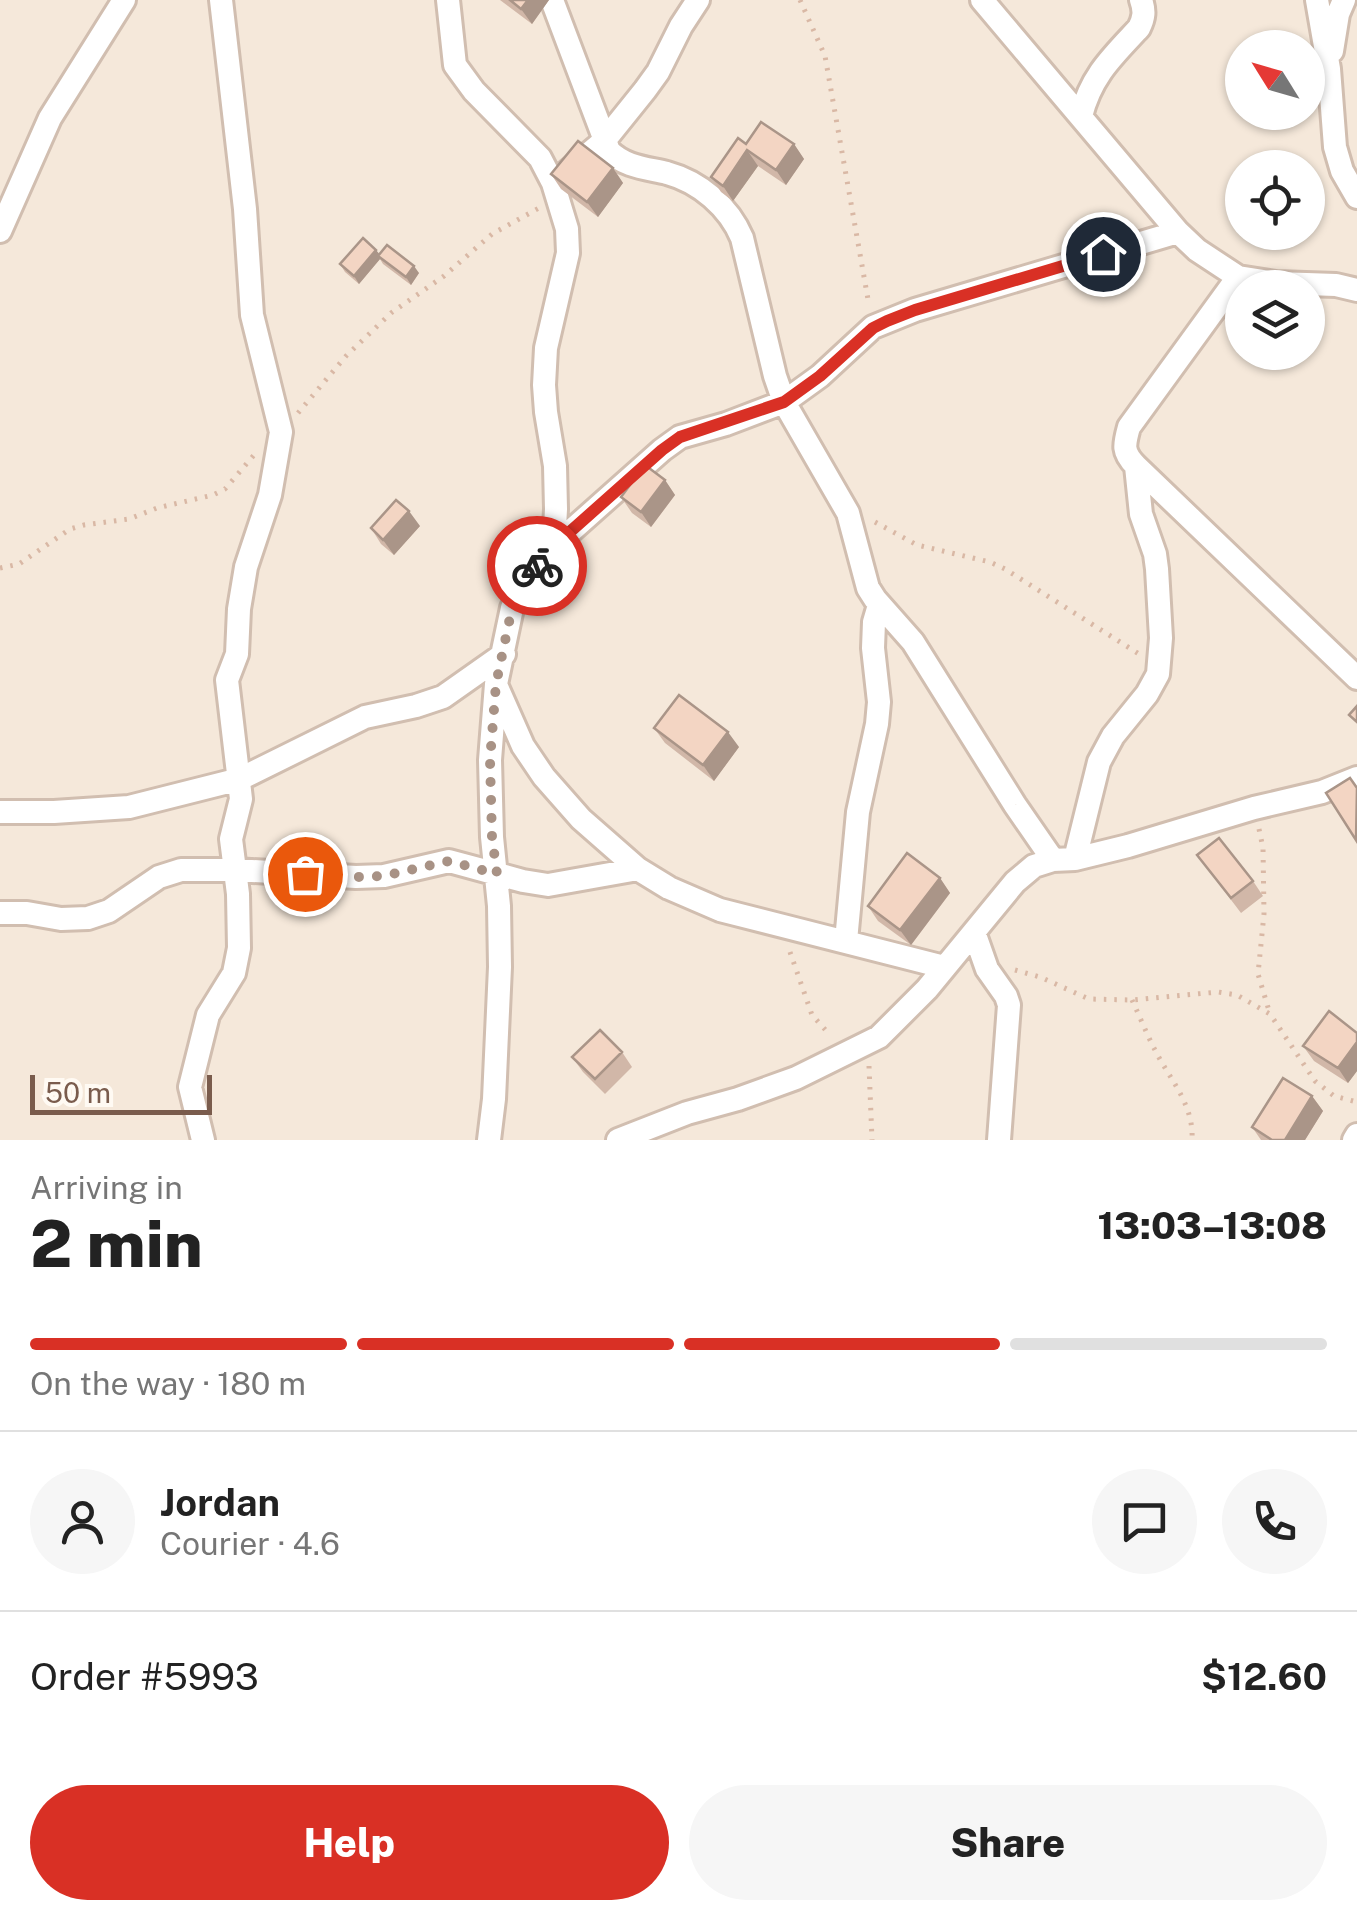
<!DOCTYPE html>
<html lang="en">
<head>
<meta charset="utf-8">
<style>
  body { margin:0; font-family:"Public Sans",sans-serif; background:#f6f6f6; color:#222; height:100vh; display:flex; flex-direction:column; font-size:38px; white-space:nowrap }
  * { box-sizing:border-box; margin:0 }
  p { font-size:32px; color:#767676 }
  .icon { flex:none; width:55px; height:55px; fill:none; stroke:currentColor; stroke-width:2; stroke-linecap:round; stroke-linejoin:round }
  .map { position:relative; height:1140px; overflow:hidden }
  .details { display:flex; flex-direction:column; background:#fff; flex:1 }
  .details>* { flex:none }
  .needle { width:65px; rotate:307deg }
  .fabs { position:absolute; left:1225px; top:30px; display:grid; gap:20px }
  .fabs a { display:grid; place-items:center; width:100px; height:100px; border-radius:50%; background:#fff; box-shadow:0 2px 8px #0004; font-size:50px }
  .scale { position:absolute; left:30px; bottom:25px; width:182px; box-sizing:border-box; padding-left:10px; border:5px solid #7a5c4d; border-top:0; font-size:28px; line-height:35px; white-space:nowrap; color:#7a5c4d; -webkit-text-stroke:8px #fffaf3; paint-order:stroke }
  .pin { position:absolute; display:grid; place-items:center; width:85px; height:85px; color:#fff; margin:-42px; border:5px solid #fff; border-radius:50%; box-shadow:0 2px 10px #0007 }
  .courier { position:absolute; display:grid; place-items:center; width:100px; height:100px; margin:-50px; border:8px solid #d93025; border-radius:50%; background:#fff; color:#222; box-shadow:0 2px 12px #0007 }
  .head em { font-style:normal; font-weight:800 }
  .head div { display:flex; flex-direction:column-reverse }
  .head { display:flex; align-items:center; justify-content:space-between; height:170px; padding:0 30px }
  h1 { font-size:65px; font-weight:800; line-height:75px }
  .bar { display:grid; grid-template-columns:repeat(4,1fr); gap:15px 10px; align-content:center; height:120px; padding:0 30px }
  .bar i { height:12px; border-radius:8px; background:#e0e0e0 }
  .bar .current { background:#d93025 }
  .bar p { grid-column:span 4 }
  .line { display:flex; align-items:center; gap:25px; padding:0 30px; border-top:2px solid #e0e0e0 }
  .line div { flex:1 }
  .round { display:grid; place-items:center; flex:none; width:105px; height:105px; border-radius:52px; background:#f6f6f6 }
  .cta { display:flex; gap:20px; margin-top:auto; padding:20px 30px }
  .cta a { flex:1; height:115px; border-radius:60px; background:#d93025; color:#fff; font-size:40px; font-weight:800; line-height:115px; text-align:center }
  .cta a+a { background:#f6f6f6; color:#222 }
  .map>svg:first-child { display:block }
  .residential { fill:#f5e8da; fill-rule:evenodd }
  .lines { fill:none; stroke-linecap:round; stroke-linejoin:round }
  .street-casing { stroke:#d1beb0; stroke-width:28 }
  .path { stroke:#d9b8a5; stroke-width:5; stroke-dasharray:2.5 8; stroke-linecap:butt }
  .street { stroke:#fff; stroke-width:22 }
  .wall { fill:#d1b7a8 }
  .shaded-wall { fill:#aa9588 }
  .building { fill:#f3d5c3; stroke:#aa9588; stroke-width:2.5 }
  .done { stroke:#a89285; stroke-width:10; stroke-dasharray:0 18 }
  .route { stroke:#d93025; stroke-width:12 }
</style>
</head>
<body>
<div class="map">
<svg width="1357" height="1140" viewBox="0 0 1357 1140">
  <rect width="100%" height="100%" fill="#fdf6ec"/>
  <!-- residential -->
  <path class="residential" d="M0 0H1357V1140H0ZM1242 48H1308V112H1242ZM1242 168H1308V232H1242ZM1242 288H1308V352H1242Z"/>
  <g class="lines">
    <!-- street casing -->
    <g class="street-casing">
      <path id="street" d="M448 0 455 65 474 91 540 158 553 183 567 229 568 253 546 348 544 385 546 412 555 466 556 509 554 546
        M552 0 609 151C625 167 646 168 667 173 700 182 729 207 742 238L775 376 784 402 848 513 868 588 875 599 913 642 1015 805 1053 860
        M982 0 1178 232 1197 250 1238 277 1276 283 1336 285 1357 290
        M1317 0 1329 69 1335 147 1342 171 1357 197
        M1332 51 1338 14 1344 0
        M1081 116C1091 76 1112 57 1139 28 1144 18 1145 11 1141 0
        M568 171 604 141 645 90 658 72 681 26 698 0
        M0 231 50 118 124 0
        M1238 277 1129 427C1124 445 1122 452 1136 466L1357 678
        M497 687 523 746 544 777 581 819 638 869 669 888 720 910 944 967
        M0 812H54L129 807 240 779 365 717 416 706 443 697 504 654
        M1075 859 1099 762 1113 736 1147 694 1158 674 1161 638 1157 569 1155 554 1141 514 1136 466
        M0 913H27L61 919 88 918 109 911 159 877 181 870H235L356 877 384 876 449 861 523 881 548 885 638 869
        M974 932 987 969 1006 996 1009 1005 999 1140
        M846 941 858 812 877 724 879 702 873 648 874 622 879 605
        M203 1140 190 1087 208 1015 234 973 239 948 238 894 231 839 241 799 227 680 237 654 239 609 246 567 270 495 281 432 252 315 245 209 221 0
        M489 1140 494 1099 500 967 499 906 492 837 490 760 496 684 512 608 522 588 536 567 554 546 662 450 680 437 726 424 784 402 820 376 873 327 915 310 1178 232
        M618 1140 687 1113 738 1099 796 1078 879 1037 927 989 1015 882 1034 866 1053 860 1075 859 1128 846 1254 808 1322 792 1357 778
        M1354 1140 1357 1135"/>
    </g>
    <!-- path -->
    <path class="path" d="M800 0 825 56 869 305
      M298 413 346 356 391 313 444 276 492 234 539 208
      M875 522 917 545 990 562 1005 569 1139 654
      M0 568 19 564 70 529 84 525 129 519 157 508 213 495 225 489 254 455
      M1259 829 1263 848 1264 914 1258 974 1270 1014
      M790 952 812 1015 830 1035
      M1015 970 1040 977 1089 999 1132 1000 1218 992 1237 995 1270 1014 1315 1081 1334 1096 1357 1102
      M1132 1000C1140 1017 1147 1035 1156 1052 1171 1081 1194 1105 1192 1140
      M869 1066 872 1140"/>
    <!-- street -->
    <use href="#street" class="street"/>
  </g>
  <!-- wall -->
  <path class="wall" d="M500 0H549L532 24Z
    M746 144H794L804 159 786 185 758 166 733 201 721 192 711 177Z
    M613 168 623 183 598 217 561 189 551 174Z
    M379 254 419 273 411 285 383 264 380 259 359 284 345 272 340 264Z
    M665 480 675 495 651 527 632 513 621 497Z
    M420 526 394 555 381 544 371 528Z
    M654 728 739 747 714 781 665 743Z
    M1197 855 1253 881 1263 896 1241 913Z
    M940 878 950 893 911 945 878 921 868 906Z
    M1357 1033V1071L1348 1083 1314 1061 1303 1046Z
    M622 1052 632 1067 605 1094 583 1072 572 1057Z
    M1312 1096 1323 1111 1305 1140H1261L1252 1127Z"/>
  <!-- shaded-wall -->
  <path class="shaded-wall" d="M528 0H549L532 24 521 9Z
    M794 144 804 159 786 185 776 170Z
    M747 150 758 166 733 201 723 186Z
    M613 168 623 183 598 217 587 202Z
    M376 250 382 257 378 256 380 259 359 284 354 276Z
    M414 266 419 273 411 285 406 277Z
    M665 480 675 495 651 527 641 512Z
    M409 511 420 526 394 555 383 540Z
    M728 732 739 747 714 781 703 765Z
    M940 878 950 893 911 945 900 930Z
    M1357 1042V1071L1348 1083 1338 1068Z
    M1312 1096 1323 1111 1305 1140H1285Z"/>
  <!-- building -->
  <path class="building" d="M510 0H528L521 9Z
    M761 122 794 144 776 170 747 150 723 186 711 177 738 138 746 144Z
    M578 141 613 168 587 202 551 174Z
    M363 238 376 250 354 276 340 264Z
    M387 245 414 266 406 277 378 256Z
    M645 465 665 480 641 512 621 497Z
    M396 500 409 511 383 540 371 528Z
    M679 695 728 732 703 765 654 728Z
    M1357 706V722L1349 715Z
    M1350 778 1357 788 1356 840 1326 793Z
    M1219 838 1253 881 1231 898 1197 855Z
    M907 853 940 878 900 930 868 906Z
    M1329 1011 1357 1033V1042L1338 1068 1303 1046Z
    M600 1030 622 1052 595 1079 572 1057Z
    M1283 1078 1312 1096 1285 1140H1272L1252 1127Z"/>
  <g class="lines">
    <!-- done -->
    <path class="done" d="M305 874 356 877 384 876 449 861 497 874 492 837 490 760 496 684 512 608 522 588 537 566"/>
    <!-- route -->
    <path class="route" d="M537 566 554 546 662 450 680 437 784 402 820 376 873 328 887 321 915 310 1103 254"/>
  </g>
</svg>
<div class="fabs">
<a><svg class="needle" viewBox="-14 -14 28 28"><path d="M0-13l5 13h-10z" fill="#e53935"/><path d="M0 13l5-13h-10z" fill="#767676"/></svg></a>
<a><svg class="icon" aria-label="locate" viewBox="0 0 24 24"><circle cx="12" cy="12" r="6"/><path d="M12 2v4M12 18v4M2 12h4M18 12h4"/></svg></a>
<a><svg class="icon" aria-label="layers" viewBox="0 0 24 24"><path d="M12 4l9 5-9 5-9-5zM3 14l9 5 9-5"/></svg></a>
</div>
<div class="scale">50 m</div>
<div class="pin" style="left:305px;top:874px;background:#ea580c"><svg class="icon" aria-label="bag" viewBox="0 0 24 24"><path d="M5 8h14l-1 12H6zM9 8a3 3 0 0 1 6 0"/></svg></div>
<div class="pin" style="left:1103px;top:254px;background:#1f2937"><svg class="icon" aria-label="home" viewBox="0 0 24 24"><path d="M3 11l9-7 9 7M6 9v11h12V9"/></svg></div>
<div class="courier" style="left:537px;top:566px"><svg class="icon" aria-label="bike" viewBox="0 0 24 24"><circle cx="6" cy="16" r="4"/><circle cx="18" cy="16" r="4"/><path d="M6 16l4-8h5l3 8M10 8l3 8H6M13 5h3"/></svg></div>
</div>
<section class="details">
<div class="head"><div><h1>2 min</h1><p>Arriving in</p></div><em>13:03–13:08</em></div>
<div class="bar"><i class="current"></i><i class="current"></i><i class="current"></i><i></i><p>On the way · 180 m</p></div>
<div class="line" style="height:180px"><a class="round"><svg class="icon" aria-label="person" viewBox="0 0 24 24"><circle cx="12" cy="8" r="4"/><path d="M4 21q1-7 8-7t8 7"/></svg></a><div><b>Jordan</b><p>Courier · 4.6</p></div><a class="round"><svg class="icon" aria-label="chat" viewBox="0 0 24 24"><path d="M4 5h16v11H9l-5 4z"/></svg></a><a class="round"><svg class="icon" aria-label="phone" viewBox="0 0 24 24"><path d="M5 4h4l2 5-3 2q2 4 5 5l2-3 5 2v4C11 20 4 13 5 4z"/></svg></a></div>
<div class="line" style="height:130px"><div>Order #5993</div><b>$12.60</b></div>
<div class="cta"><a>Help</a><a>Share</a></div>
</section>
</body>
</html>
